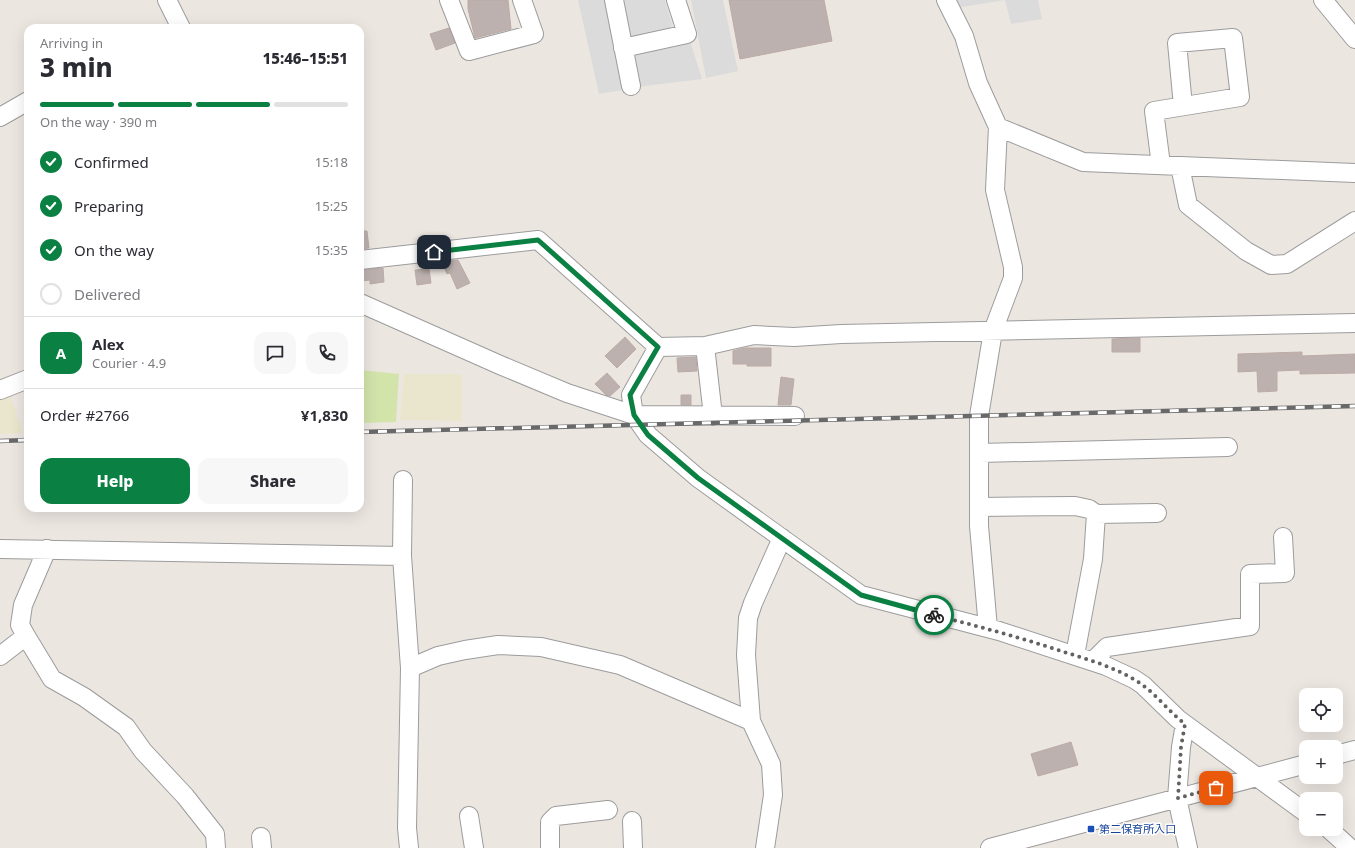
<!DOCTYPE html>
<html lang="en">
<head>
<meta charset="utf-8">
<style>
  body { margin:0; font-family:"Noto Sans","Noto Sans JP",sans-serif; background:#f7f7f7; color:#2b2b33; height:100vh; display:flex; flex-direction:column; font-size:15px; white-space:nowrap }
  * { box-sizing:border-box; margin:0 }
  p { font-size:13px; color:#7c7c81 }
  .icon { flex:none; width:22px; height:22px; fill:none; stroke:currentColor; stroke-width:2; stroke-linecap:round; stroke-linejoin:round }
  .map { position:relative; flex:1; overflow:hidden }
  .sheet { position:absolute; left:24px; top:24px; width:340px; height:488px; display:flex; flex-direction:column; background:#fff; border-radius:12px; box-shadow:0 4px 16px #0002 }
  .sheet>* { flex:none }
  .controls { position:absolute; left:1299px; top:688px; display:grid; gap:8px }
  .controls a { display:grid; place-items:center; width:44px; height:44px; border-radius:8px; background:#fff; box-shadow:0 4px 16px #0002; font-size:20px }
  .pin { position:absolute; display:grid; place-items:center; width:34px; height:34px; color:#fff; margin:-17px; border-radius:8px; box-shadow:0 2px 6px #0006 }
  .courier { position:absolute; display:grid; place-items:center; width:40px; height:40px; margin:-20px; border:3px solid #0b8043; border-radius:50%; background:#fff; color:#222; box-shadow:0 1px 5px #0007 }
  .headline em { font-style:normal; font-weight:800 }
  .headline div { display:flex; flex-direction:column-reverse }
  .headline { display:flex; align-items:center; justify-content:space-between; height:68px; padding:0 16px }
  h1 { font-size:26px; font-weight:800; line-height:30px }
  .bar { display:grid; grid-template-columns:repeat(4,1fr); gap:6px 4px; align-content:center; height:48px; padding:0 16px }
  .bar i { height:5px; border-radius:3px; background:#e1e1e2 }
  .bar .active { background:#0b8043 }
  .bar p { grid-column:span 4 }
  .line { display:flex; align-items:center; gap:10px; padding:0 16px; border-top:1px solid #e1e1e2 }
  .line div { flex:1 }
  .round { display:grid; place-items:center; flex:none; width:42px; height:42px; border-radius:12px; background:#f7f7f7 }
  ol { padding:0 16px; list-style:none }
  li { display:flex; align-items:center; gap:12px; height:44px }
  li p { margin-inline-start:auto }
  li .icon { padding:4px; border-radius:50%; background:#0b8043; color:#fff; stroke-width:4 }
  li:last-child { color:#7c7c81 }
  li i { width:22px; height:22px; border:2px solid #e1e1e2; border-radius:50% }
  .cta { display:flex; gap:8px; margin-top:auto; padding:8px 16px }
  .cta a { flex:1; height:46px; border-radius:12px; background:#0b8043; color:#fff; font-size:16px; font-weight:800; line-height:46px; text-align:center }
  .cta a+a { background:#f7f7f7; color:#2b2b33 }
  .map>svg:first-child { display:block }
  .farmland { fill:#eae6cd }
  .grass { fill:#d2e4aa }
  .parking { fill:#dbdbdb }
  .building { fill:#bcb1ae; stroke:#bdaaa5 }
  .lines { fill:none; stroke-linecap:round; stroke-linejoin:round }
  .minor-casing { stroke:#9c9c9c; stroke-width:20 }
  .minor { stroke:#fff; stroke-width:18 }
  .rail-casing { stroke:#696969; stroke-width:4.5 }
  .rail { stroke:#fff; stroke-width:3; stroke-dasharray:9; stroke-linecap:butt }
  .done { stroke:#646260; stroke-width:4; stroke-dasharray:0 7.2 }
  .route { stroke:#0b8043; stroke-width:5 }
  .transit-dot { fill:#1a4fb4; stroke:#fff; stroke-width:1.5 }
  .labels { text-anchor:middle; stroke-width:3; stroke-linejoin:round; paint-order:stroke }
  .transit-label { font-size:11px; fill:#164399; stroke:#fff; text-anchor:start }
</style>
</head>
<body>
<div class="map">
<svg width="1355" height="848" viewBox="0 0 1355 848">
  <rect width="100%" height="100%" fill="#ece6e1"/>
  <!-- farmland -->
  <path class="farmland" d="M404 374H462V421L400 420Z
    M9 392 23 433 0 434V395Z"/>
  <!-- grass -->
  <path class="grass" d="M360 370 399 374 396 422 360 423Z"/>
  <!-- parking -->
  <path class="parking" d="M578 0H609L628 89 599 94Z
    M618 0H665L672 24 668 30 634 39 624 32Z
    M691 0H723L738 71 706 78Z
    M952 0H1038L1042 19 1011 24 1005 0 956 8Z
    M689 38 702 79 637 87 630 56 636 48Z"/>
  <!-- building -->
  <path class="building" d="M468 0H508L511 29 475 38 468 9Z
    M729 0H824L832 41 740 59Z
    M449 28 455 43 436 50 430 34Z
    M360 231H367L369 248 360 249Z
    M458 260 470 283 457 289 450 273 447 274 442 262Z
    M383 268 384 282 370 284V280L360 281V270Z
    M429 269 431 283 417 285 415 270Z
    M625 337 636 349 617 368 605 356Z
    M1140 338V352H1112V339Z
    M745 348H771V366H747V364H733V351Z
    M1302 352V356L1355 354V373L1300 374V370L1277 371V391L1258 392 1257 371 1238 372V354Z
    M696 357 697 371 678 372 677 358Z
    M607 373 620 387 610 396 606 395 595 384Z
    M781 377 794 379 791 405H778Z
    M681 395H691V405H681Z
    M1071 742 1078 765 1038 776 1031 754Z"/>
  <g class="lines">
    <!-- minor casing -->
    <g class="minor-casing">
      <path id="minor" d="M167 0 181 28
        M449 0 469 51 534 34 522 0
        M614 0 631 86
        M946 0 964 36 978 83 998 127 995 190 1013 267V278L993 331 979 416V526L988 628
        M1323 0 1355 39
        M623 48 687 34 676 0
        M0 117 28 101
        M998 127 1083 162 1355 173
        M1161 165 1154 111 1240 97 1233 38 1177 43 1183 106
        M1180 166 1188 205 1246 251 1271 265 1287 264 1355 221
        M360 260 538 240 658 347 705 346 754 335 794 337 841 334 1355 323
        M360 303 500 365 567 393 634 415 795 416
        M705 346 713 416
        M658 347 631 395 634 415 648 435 698 478 861 595 999 631 1106 666 1134 679 1143 685 1178 719 1306 813
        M0 390 28 379
        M980 453 1228 447
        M403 480 402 556 410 668 407 828 409 848
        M979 507 1075 506 1089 509 1096 514 1157 513
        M0 549 402 556
        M47 549 23 605 20 625 26 636 52 679 84 697 126 727 143 751 185 796 215 834 216 848
        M1075 655 1093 559 1096 514
        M0 656 26 636
        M1093 661 1107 647 1250 626V574L1285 573 1283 537
        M410 668 438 656 465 650 498 645 541 647 620 665 751 721
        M1185 724 1181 747 1177 798 1188 848
        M1336 755 1355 750
        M469 816 474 848
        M632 821 633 848
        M1329 829 1350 848
        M261 837 262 848
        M550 848V822L556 816 608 810
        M765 848 773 795 771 764 751 721 746 655 748 618 753 603 782 538
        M990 848 1306 764"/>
    </g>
    <!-- minor -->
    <use href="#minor" class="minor"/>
    <!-- rail casing -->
    <g class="rail-casing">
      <path id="rail" d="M360 432 1355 406
        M0 441 28 440"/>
    </g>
    <!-- rail -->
    <use href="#rail" class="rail"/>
  </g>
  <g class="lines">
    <!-- done -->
    <path class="done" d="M934 615C977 626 1019 637 1061 651 1086 659 1112 666 1135 680 1154 691 1168 711 1185 724L1181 747 1178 798 1216 788"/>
    <!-- route -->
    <path class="route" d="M434 252 538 240 658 347 630 395 634 415 648 435 698 478 861 595 934 615"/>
  </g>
  <!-- markers -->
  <rect class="transit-dot" x="1087" y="825" width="8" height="8" rx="2"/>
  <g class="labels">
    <!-- transit labels -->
    <g class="transit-label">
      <text x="1099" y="833">第二保育所入口</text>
    </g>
  </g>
</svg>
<div class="controls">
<a><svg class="icon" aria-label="locate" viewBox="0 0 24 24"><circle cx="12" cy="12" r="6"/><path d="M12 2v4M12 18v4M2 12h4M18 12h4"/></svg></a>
<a>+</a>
<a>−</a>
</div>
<div class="pin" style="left:1216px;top:788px;background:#ea580c"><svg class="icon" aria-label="bag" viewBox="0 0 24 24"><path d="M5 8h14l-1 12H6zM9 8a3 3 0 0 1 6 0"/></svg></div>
<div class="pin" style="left:434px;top:252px;background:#1f2937"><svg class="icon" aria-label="home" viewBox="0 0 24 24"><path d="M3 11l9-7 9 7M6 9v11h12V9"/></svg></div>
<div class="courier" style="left:934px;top:615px"><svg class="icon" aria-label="bike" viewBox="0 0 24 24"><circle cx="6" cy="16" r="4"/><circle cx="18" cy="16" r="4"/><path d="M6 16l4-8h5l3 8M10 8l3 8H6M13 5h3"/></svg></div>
<section class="sheet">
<div class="headline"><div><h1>3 min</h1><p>Arriving in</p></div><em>15:46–15:51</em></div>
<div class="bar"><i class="active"></i><i class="active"></i><i class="active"></i><i></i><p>On the way · 390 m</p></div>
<ol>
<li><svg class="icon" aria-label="check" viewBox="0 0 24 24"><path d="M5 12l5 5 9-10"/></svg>Confirmed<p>15:18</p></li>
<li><svg class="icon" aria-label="check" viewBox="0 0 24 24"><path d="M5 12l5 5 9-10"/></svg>Preparing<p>15:25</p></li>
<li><svg class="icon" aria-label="check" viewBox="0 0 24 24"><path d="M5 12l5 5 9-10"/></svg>On the way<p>15:35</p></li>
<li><i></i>Delivered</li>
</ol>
<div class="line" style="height:72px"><b class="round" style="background:#0b8043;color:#fff">A</b><div><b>Alex</b><p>Courier · 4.9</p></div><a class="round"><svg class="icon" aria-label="chat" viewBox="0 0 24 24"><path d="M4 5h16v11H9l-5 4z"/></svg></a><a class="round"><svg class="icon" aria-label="phone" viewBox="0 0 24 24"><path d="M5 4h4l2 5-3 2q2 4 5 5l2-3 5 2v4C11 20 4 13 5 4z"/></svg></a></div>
<div class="line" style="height:52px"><div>Order #2766</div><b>¥1,830</b></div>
<div class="cta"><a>Help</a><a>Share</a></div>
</section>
</div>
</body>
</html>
